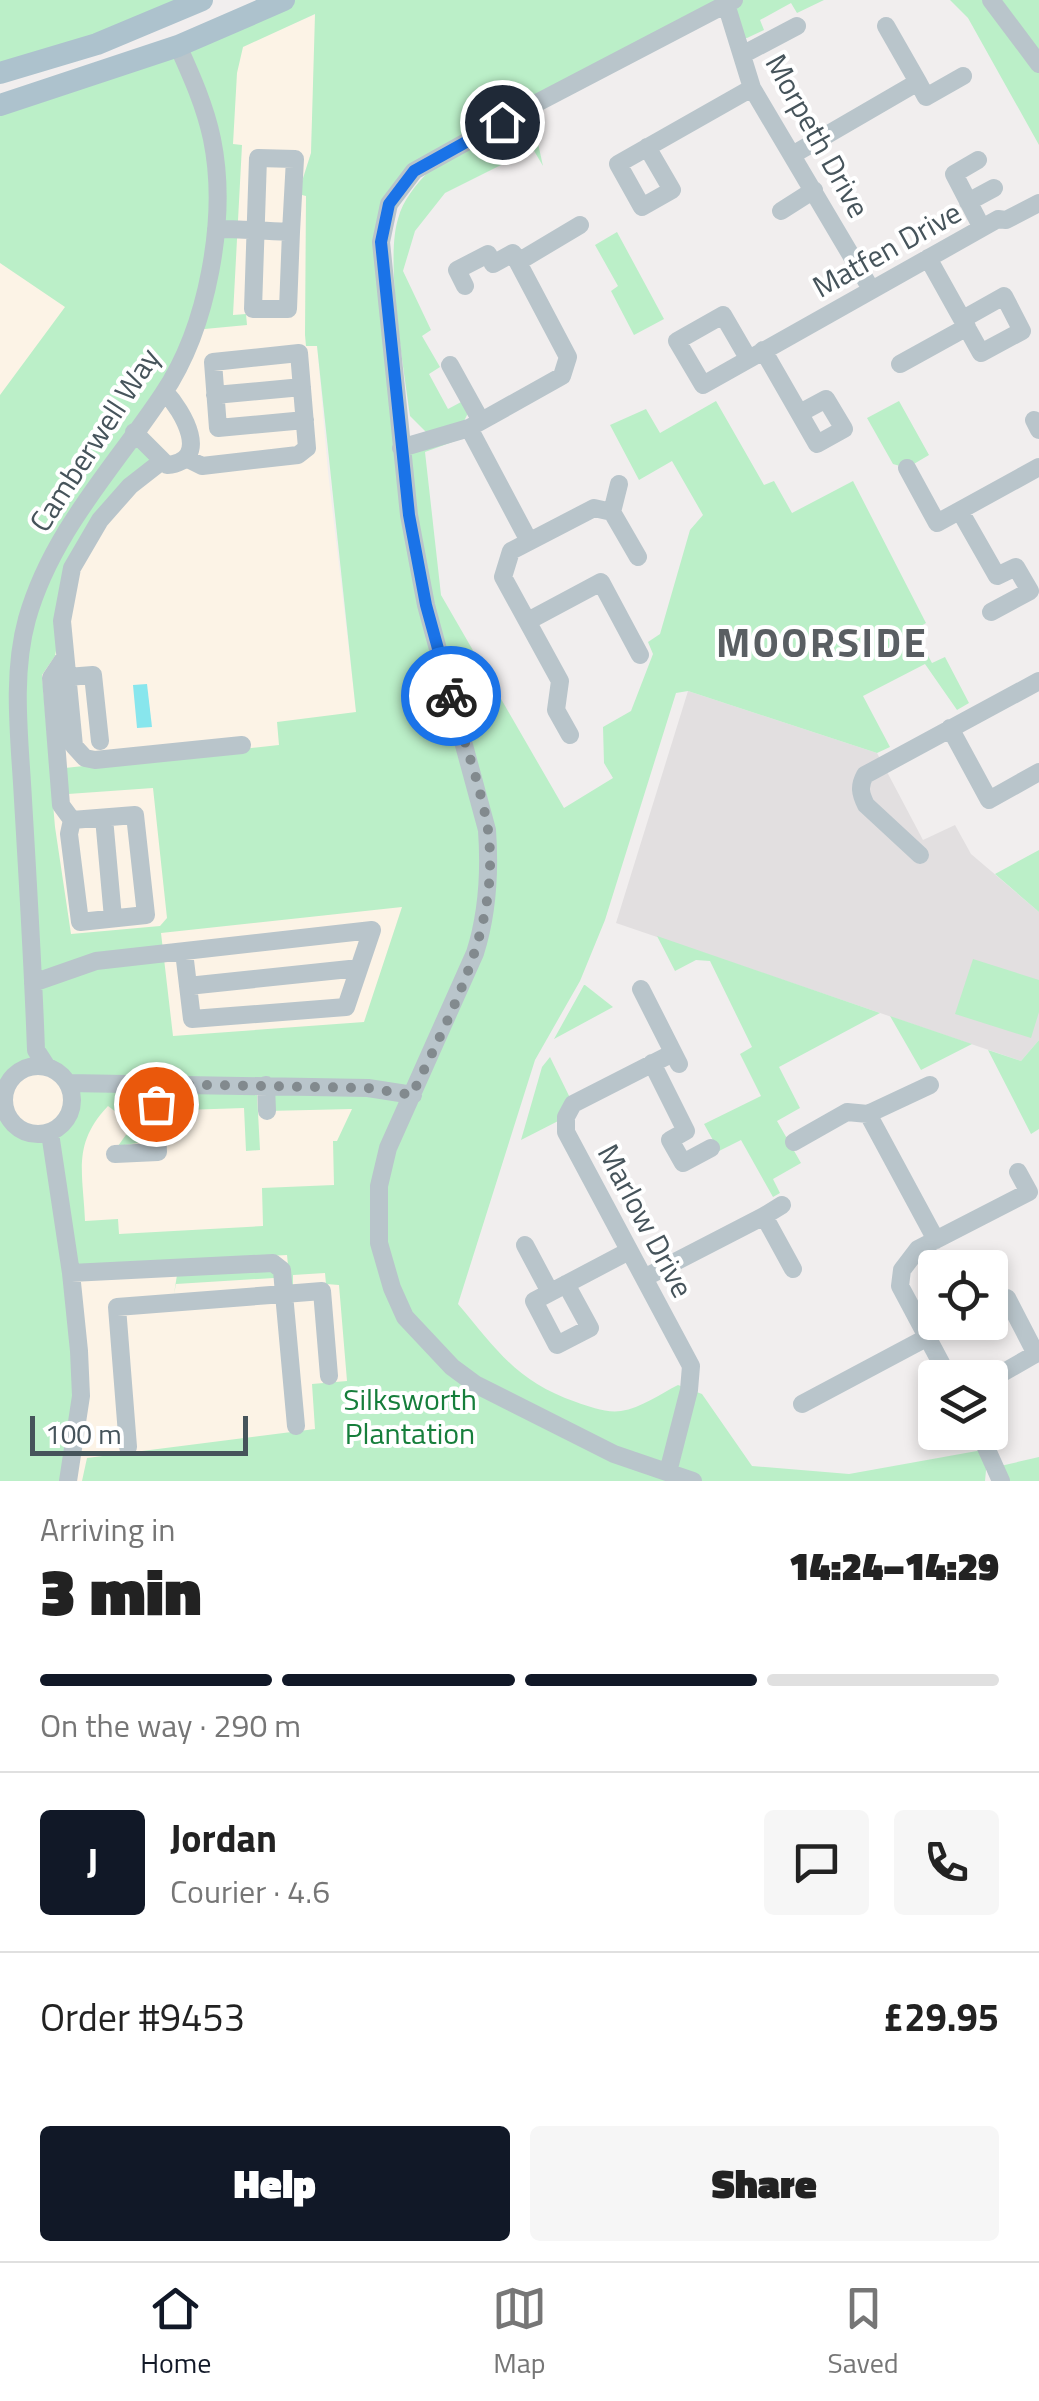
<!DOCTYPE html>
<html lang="en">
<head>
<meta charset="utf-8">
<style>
  body { margin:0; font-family:"Titillium Web",sans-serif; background:#f6f6f6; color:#222; height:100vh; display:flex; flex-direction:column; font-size:38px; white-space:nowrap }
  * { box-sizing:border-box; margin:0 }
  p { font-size:32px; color:#767676 }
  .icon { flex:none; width:55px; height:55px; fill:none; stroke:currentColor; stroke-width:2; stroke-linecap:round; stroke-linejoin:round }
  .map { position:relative; height:1481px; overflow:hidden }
  .side { display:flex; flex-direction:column; background:#fff; flex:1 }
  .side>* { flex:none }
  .buttons { position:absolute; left:918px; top:1250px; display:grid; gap:20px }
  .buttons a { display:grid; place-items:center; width:90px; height:90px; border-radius:10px; background:#fff; box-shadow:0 5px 15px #0003; font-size:50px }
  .scale { position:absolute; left:30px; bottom:25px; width:218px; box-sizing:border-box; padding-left:10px; border:5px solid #46545b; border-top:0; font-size:28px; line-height:35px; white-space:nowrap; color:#46545b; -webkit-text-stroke:8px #fff; paint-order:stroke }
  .pin { position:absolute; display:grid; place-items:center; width:85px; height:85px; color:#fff; margin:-42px; border:5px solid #fff; border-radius:50%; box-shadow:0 2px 10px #0007 }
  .courier { position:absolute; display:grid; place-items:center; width:100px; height:100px; margin:-50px; border:8px solid #1a73e8; border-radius:50%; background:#fff; color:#222; box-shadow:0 2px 12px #0007 }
  .headline em { font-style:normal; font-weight:800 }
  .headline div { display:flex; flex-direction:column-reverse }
  .headline { display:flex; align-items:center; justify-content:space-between; height:170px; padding:0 40px }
  h1 { font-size:65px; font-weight:800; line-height:75px }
  .bar { display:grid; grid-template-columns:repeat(4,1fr); gap:15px 10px; align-content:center; height:120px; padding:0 40px }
  .bar i { height:12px; border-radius:8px; background:#e0e0e0 }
  .bar .selected { background:#111827 }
  .bar p { grid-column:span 4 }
  .line { display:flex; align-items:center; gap:25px; padding:0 40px; border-top:2px solid #e0e0e0 }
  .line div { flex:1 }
  .round { display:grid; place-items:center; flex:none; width:105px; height:105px; border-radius:10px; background:#f6f6f6 }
  .cta { display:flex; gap:20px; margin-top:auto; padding:20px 40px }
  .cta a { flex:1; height:115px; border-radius:10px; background:#111827; color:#fff; font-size:40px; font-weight:800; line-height:115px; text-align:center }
  .cta a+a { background:#f6f6f6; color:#222 }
  .tabs { display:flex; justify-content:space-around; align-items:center; height:140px; border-top:2px solid #e0e0e0; background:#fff; font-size:28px; color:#767676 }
  .tabs a { display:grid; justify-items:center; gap:5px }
  .tabs .selected { color:#111827 }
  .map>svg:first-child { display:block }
  .commercial { fill:#fcf3e6 }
  .education { fill:#e2dfe0 }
  .green { fill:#bbefc8; fill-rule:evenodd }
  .water { fill:#88e6ed }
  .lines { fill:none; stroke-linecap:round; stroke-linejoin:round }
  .minor { stroke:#b9c5cb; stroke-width:18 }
  .major { stroke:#adc2cd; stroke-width:22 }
  .done { stroke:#828a8e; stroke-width:10; stroke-dasharray:0 18 }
  .route { stroke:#1a73e8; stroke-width:12 }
  .labels { text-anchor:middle; stroke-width:8; stroke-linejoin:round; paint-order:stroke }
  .street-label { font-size:30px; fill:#46545b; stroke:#fff }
  .park-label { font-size:30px; fill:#167e3b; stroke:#fff }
  .district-label { font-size:40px; font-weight:bold; letter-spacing:2.5px; fill:#5a5f63; stroke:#fff }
</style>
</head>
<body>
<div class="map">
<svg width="1039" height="1481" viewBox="0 0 1039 1481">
  <rect width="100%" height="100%" fill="#f1eeee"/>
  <!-- commercial -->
  <path class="commercial" d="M316 14 311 153 298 193 306 196V346L317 345 328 472 368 812 405 809 434 1481H0V178L135 91Z"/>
  <!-- education -->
  <path class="education" d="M688 691 877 753 923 840 955 825 971 854 1039 912V1040L1021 1061 616 923Z"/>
  <!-- green -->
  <path class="green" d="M0 0H202L0 73Z
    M284 0H824L797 13 791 3 760 20 764 30 747 38H736L727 5 414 171 381 242 401 447 466 437 425 452 441 595 564 808 613 778 604 763 603 727 631 711 653 654 648 642 660 634 690 530 703 515 672 461 639 480 610 425 646 409 660 433 716 401 764 485 774 481 792 513 853 481 926 623 914 630 932 663 945 657 969 703 957 710 925 664 863 696 890 747 877 753 688 691 676 693 605 920 580 981 535 1060 458 1304C497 1350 517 1382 576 1402 590 1407 606 1413 621 1411 641 1408 660 1394 678 1385L702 1394 752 1466 849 1474 988 1449 985 1481H82L87 1458 315 1429 312 1384 347 1381 339 1285 326 1284 325 1273 293 1275V1285L290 1286 287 1255 101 1265 72 1273 79 1351 68 1481H0V395L65 307 0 263V105ZM315 14 311 153 298 194 306 196 305 335 306 346H317L356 712 277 722 279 745 65 768 68 794 153 788 167 918 160 926 71 934 55 827 42 675 55 656 72 568 129 486 162 461 135 431 194 330 247 325 246 314 233 315 242 145 233 144 237 73 243 47ZM402 907 364 1022 173 1036 161 933ZM36 1050C45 1065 61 1071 69 1086 87 1121 47 1143 17 1127L4 1106C4 1080 24 1071 36 1050ZM156 1085 266 1086 267 1111 352 1109 337 1141H333L334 1185 262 1188 263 1226 119 1234 118 1219 85 1221C83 1172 72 1144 108 1106L133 1125 118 1146 144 1142 149 1134Z
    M950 0H1039V145L968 18Z
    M532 116 543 166 533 149 445 193 415 231 403 271 431 330 422 336 440 367 429 374 448 409 463 401 468 413 463 423 426 432 410 416C404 369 385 260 398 219 403 200 415 186 428 172Z
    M617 232 664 319 634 335 611 291 618 286 595 245Z
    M899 401 929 455 907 468 893 464 867 418Z
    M1039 850V912L995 874Z
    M657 936 880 1013 779 1067 800 1108 777 1121 801 1163 773 1179 780 1193 773 1197 741 1140 719 1151 704 1124 761 1096 740 1054 752 1047 710 961 696 960 675 971Z
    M973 959 1039 980V1012L1031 1038 955 1014Z
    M585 985 613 1007 554 1039 584 985Z
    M890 1016 972 1044 921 1070Z
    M1039 1040V1129L1031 1134 988 1050 1021 1061Z
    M550 1057 573 1104 566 1117 521 1140 542 1067Z
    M167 1092 257 1094 260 1150 246 1151 244 1108 184 1110 185 1127H169Z
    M270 1269 276 1275 274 1278 176 1284 174 1294 177 1275Z
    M1039 1457V1481H1001L996 1467Z"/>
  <!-- water -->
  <path class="water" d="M147 684 152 727 137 728 133 685Z"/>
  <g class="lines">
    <!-- minor -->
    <path class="minor" d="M991 0 1039 64
      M726 4 752 88 871 289
      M886 26 918 82
      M742 55 797 26
      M647 147 672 190 642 207 618 164 752 88
      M794 154 918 82 926 97 963 76
      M978 160 954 174 982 228
      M968 202 994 188
      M781 211 814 190
      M216 229C241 229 266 231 291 232L295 159 258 158 253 309H288L291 232
      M928 258 981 353 1022 331 1004 296 963 319
      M518 262 580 225
      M763 350 817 444 844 429 826 399 800 413
      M748 358 723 315 677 341 703 385 998 219 1006 220 1039 203
      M900 364 967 327
      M450 365 481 421
      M215 395 302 387
      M1034 420 1039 430
      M469 428 529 541
      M134 432 167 465C212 461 183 411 165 392
      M401 448 469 428 562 376 568 357 513 253 493 264 488 254 457 270 465 286
      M186 458 202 466 298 455 307 448 299 353 213 362 218 428 305 420
      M162 461 130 486 100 520 72 568 62 621 74 746 85 758 95 760 242 745
      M907 468 937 523 1039 467
      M960 511 997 576 1016 567 1030 591 991 612
      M612 512 619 484
      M528 621 601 582 640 655
      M65 657 51 678 61 805 72 820 69 834 80 922 146 915 135 815 72 820
      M67 677 93 675 100 741
      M950 728 989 800 1039 772
      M570 735 556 710 560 681 503 577 511 551 594 508 612 512 638 557
      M104 818 113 918
      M920 855 866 805C860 793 859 786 865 775L1039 681
      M33 983 96 961 372 930 346 1007 192 1019 184 952
      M188 986 359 968
      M641 989 679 1064
      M652 1063 686 1131 670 1140 683 1163 711 1148
      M4 1100a34 34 0 1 1 68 0a34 34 0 1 1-68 0Z
      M47 1067 36 1050C33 966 28 883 23 800 20 741 11 677 27 619 52 531 114 468 163 394 208 327 228 217 212 139 205 106 192 77 178 46
      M68 1083 368 1088 413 1095
      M266 1085 267 1111
      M930 1085 868 1114 936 1240
      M50 1133 71 1273 79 1351 81 1396 68 1481
      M794 1142 847 1112 868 1114
      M115 1154 158 1152 155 1085
      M764 1216 782 1205
      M525 1245 550 1292
      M71 1273 273 1263 282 1270 284 1294 322 1291 329 1376
      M644 1278 764 1216 793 1269
      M566 1284 590 1328 557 1345 534 1301 629 1251
      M1007 1298 1036 1354
      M949 1378 900 1286 902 1270 918 1249 1029 1192 1018 1172
      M990 1380 1039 1352
      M802 1404 926 1338
      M979 1432 1001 1481
      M128 1447 117 1307 284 1294 296 1426
      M668 1472 689 1390 691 1366 566 1132V1117L573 1104 673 1053
      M693 1481 614 1454 475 1384 452 1367 405 1317 392 1288 379 1243V1186L388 1148 475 953C488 912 490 872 487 830L426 605 409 515 381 242 389 204 414 171 531 106 734 0"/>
    <!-- major -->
    <path class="major" d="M0 73 97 44 202 0
      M0 105 178 46 284 0"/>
  </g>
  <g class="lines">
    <!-- done -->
    <path class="done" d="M156 1104 155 1084 368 1088 412 1095C451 1012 501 925 488 830 481 785 463 740 451 696"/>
    <!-- route -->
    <path class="route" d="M451 696 426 605 409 515 381 242 389 204 414 171 502 122"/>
  </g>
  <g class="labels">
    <!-- street labels -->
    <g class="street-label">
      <text transform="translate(817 136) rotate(61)" y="10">Morpeth Drive</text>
      <text transform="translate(887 250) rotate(-29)" y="10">Matfen Drive</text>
      <text transform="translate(95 440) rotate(-57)" y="10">Camberwell Way</text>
      <text transform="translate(645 1221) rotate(62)" y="10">Marlow Drive</text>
    </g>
    <!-- park labels -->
    <g class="park-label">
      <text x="410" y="1410">Silksworth<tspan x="410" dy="34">Plantation</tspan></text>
    </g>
    <!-- district labels -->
    <g class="district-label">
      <text x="822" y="657">MOORSIDE</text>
    </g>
  </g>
</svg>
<div class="buttons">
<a><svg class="icon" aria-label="locate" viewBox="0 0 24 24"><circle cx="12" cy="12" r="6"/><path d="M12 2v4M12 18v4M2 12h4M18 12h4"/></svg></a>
<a><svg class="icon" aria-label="layers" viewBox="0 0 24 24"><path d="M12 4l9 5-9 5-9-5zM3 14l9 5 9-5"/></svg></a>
</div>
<div class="scale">100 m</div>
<div class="pin" style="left:156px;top:1104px;background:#ea580c"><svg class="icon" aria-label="bag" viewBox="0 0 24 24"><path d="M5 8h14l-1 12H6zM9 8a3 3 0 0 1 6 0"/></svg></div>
<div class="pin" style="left:502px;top:122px;background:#1f2937"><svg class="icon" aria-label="home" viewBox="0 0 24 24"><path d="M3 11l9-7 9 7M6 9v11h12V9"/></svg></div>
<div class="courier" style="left:451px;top:696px"><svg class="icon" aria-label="bike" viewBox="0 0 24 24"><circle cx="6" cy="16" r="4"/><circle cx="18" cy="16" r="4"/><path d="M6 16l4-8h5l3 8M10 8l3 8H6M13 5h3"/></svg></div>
</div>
<section class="side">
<div class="headline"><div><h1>3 min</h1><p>Arriving in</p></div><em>14:24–14:29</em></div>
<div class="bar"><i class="selected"></i><i class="selected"></i><i class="selected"></i><i></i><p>On the way · 290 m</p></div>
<div class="line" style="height:180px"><b class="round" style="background:#111827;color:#fff">J</b><div><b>Jordan</b><p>Courier · 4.6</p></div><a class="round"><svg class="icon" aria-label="chat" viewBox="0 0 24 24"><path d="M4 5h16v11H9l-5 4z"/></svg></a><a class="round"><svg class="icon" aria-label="phone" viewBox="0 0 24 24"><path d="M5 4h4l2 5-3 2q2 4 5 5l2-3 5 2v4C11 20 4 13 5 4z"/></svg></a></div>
<div class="line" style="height:130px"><div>Order #9453</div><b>£29.95</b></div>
<div class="cta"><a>Help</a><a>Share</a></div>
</section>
<nav class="tabs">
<a class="selected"><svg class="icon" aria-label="home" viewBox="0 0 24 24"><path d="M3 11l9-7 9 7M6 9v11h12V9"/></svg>Home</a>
<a><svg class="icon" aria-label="map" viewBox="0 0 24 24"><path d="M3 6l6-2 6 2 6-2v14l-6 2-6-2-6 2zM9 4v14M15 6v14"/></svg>Map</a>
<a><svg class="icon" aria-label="saved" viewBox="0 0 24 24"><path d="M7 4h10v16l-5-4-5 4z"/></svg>Saved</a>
</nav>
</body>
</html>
